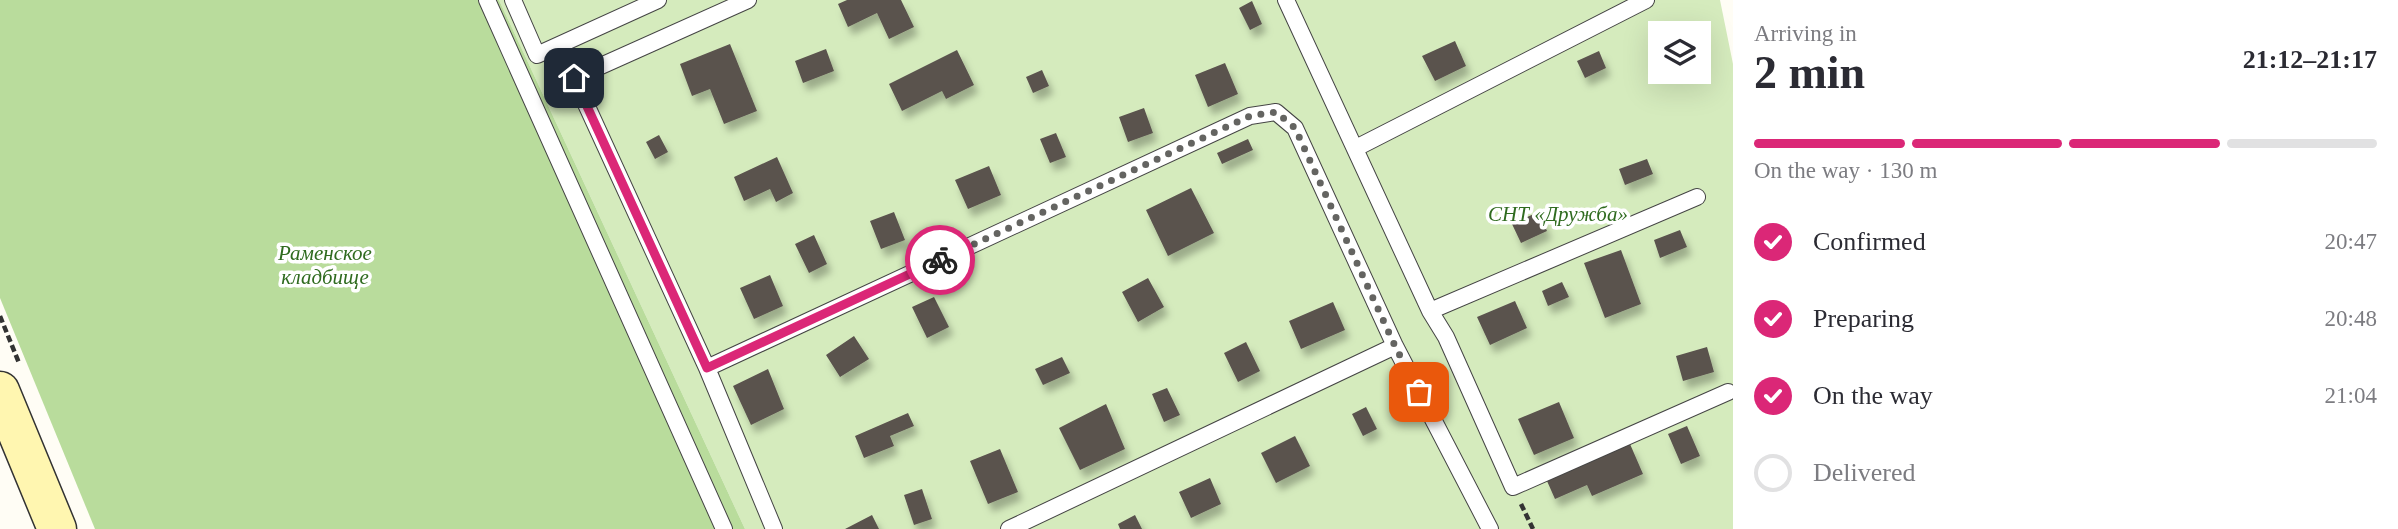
<!DOCTYPE html>
<html lang="en">
<head>
<meta charset="utf-8">
<style>
  body { margin:0; font-family:Georgia,serif; background:#f2f2f3; color:#2b2b33; height:100vh; display:flex; flex-direction:column; font-size:26px; white-space:nowrap }
  * { box-sizing:border-box; margin:0 }
  p { font-size:23px; color:#7c7c81 }
  .icon { flex:none; width:38px; height:38px; fill:none; stroke:currentColor; stroke-width:2; stroke-linecap:round; stroke-linejoin:round }
  .map { position:relative; flex:1; overflow:hidden }
  .panel { display:flex; flex-direction:column; background:#fff; width:665px }
  .panel>* { flex:none }
  .fabs { position:absolute; left:1648px; top:21px; display:grid; gap:14px }
  .fabs a { display:grid; place-items:center; width:63px; height:63px; border-radius:0px; background:#fff; box-shadow:0 7px 28px #0002; font-size:35px }
  .pin { position:absolute; display:grid; place-items:center; width:60px; height:60px; color:#fff; margin:-30px; border-radius:14px; box-shadow:0 4px 10px #0006 }
  .courier { position:absolute; display:grid; place-items:center; width:70px; height:70px; margin:-35px; border:5px solid #db2777; border-radius:50%; background:#fff; color:#222; box-shadow:0 2px 9px #0007 }
  .overview em { font-style:normal; font-weight:700 }
  .overview div { display:flex; flex-direction:column-reverse }
  .overview { display:flex; align-items:center; justify-content:space-between; height:119px; padding:0 21px }
  h1 { font-size:46px; font-weight:700; line-height:52px }
  .bar { display:grid; grid-template-columns:repeat(4,1fr); gap:10px 7px; align-content:center; height:84px; padding:0 21px }
  .bar i { height:9px; border-radius:5px; background:#e1e1e2 }
  .bar .selected { background:#db2777 }
  .bar p { grid-column:span 4 }
  ol { padding:0 21px; list-style:none }
  li { display:flex; align-items:center; gap:21px; height:77px }
  li p { margin-inline-start:auto }
  li .icon { padding:7px; border-radius:50%; background:#db2777; color:#fff; stroke-width:4 }
  li:last-child { color:#7c7c81 }
  li i { width:38px; height:38px; border:4px solid #e1e1e2; border-radius:50% }
  main { display:flex; flex:1; min-height:0 }
  .map>svg:first-child { display:block }
  .green { fill:#d5ebbd; fill-rule:evenodd }
  .forest { fill:#b9dc9c }
  .building { fill:#5a524d; filter:url(#shadow) }
  .lines { fill:none; stroke-linecap:round; stroke-linejoin:round }
  .lane-casing { stroke:#444; stroke-width:18 }
  .secondary-casing { stroke:#333; stroke-width:41 }
  .path { stroke:#333; stroke-width:4.5; stroke-dasharray:7 3.5; stroke-linecap:butt }
  .lane { stroke:#fff; stroke-width:16 }
  .secondary { stroke:#fff6b0; stroke-width:38 }
  .done { stroke:#646461; stroke-width:7; stroke-dasharray:0 12.6 }
  .route { stroke:#db2777; stroke-width:9 }
  .labels { text-anchor:middle; stroke-width:7; stroke-linejoin:round; paint-order:stroke }
  .park-label { font-size:21px; font-style:italic; fill:#2f6b1f; stroke:#fff }
</style>
</head>
<body>
<main>
<div class="map">
<svg width="1733" height="529" viewBox="0 0 1733 529">
  <defs>
    <filter id="shadow"><feDropShadow dx="4.5" dy="8" stdDeviation="3.5" flood-color="#0004"/></filter>
  </defs>
  <rect width="100%" height="100%" fill="#fffdf5"/>
  <!-- green -->
  <path class="green" d="M499 0H1720L1733 64V529H745ZM1661 33H1699V72H1661Z"/>
  <!-- forest -->
  <path class="forest" d="M0 0H499L745 529H95L0 298Z"/>
  <!-- building -->
  <path class="building" d="M847 0H901L914 27 889 39 877 13 848 27 838 4Z
    M1252 1 1262 24 1250 30 1239 8Z
    M1681 24 1683 33H1661L1660 45 1656 29Z
    M1455 41 1466 66 1435 81 1422 56Z
    M730 44 757 111 724 124 710 89 692 96 680 64Z
    M826 49 834 71 803 83 795 61Z
    M957 50 974 85 946 99 942 91 902 111 889 84Z
    M1599 51 1606 68 1585 78 1577 61Z
    M1225 63 1238 94 1208 107 1195 75Z
    M1042 70 1049 86 1033 93 1026 77Z
    M1144 108 1153 133 1128 142 1119 117Z
    M1056 133 1066 157 1050 163 1040 139Z
    M659 135 668 152 655 159 646 142Z
    M1248 139 1253 150 1222 164 1217 153Z
    M777 157 793 193 776 202 770 189 744 201 734 177Z
    M1647 159 1653 174 1625 185 1619 169Z
    M989 166 1001 195 968 209 955 180Z
    M1191 188 1214 233 1168 256 1146 210Z
    M894 212 905 240 881 249 870 221Z
    M1538 212 1547 231 1521 243 1512 224Z
    M1680 230 1687 247 1660 258 1654 240Z
    M814 235 827 264 809 273 795 244Z
    M1621 250 1641 304 1605 318 1584 263Z
    M770 275 783 306 754 319 740 288Z
    M1148 278 1164 307 1138 322 1122 292Z
    M1562 282 1569 297 1548 306 1542 291Z
    M934 297 949 327 927 338 912 307Z
    M1515 301 1527 328 1490 345 1477 317Z
    M1333 302 1345 330 1301 349 1289 321Z
    M854 336 869 359 840 377 826 355Z
    M1246 342 1260 371 1238 382 1224 353Z
    M1707 347 1714 372 1683 381 1676 356Z
    M1062 357 1070 373 1043 385 1035 369Z
    M768 369 784 409 751 425 733 386Z
    M1167 388 1180 415 1164 422 1152 394Z
    M1559 402 1574 438 1534 455 1518 419Z
    M1106 404 1125 449 1080 470 1059 428Z
    M1366 407 1377 429 1363 436 1352 414Z
    M908 413 914 426 890 436 894 446 864 458 855 436Z
    M1687 426 1700 456 1681 464 1668 434Z
    M1295 436 1310 466 1276 483 1261 453Z
    M1630 444 1643 474 1592 496 1587 485 1555 499 1547 481Z
    M1000 449 1018 492 988 504 970 461Z
    M1210 478 1221 504 1191 518 1179 492Z
    M922 489 932 519 914 525 904 495Z
    M872 515 879 529H845Z
    M1135 515 1142 529H1120L1118 524Z"/>
  <g class="lines">
    <!-- lane casing -->
    <g class="lane-casing">
      <path id="lane" d="M487 0 724 529
        M513 0 537 55 658 0
        M748 0 574 78 707 368 774 529
        M1286 0 1430 311 1446 337 1513 487 1728 392
        M1356 148 1646 0
        M1430 311 1697 197
        M707 368 1250 116 1276 112 1295 128 1395 346 1490 529
        M1009 529 1395 346"/>
    </g>
    <!-- secondary casing -->
    <g class="secondary-casing">
      <path id="secondary" d="M0 391 57 529"/>
    </g>
    <!-- path -->
    <path class="path" d="M0 316 19 363
      M1521 504 1533 529"/>
    <!-- lane -->
    <use href="#lane" class="lane"/>
    <!-- secondary -->
    <use href="#secondary" class="secondary"/>
  </g>
  <g class="lines">
    <!-- done -->
    <path class="done" d="M940 260 1250 116 1276 112 1295 128 1395 346 1419 392"/>
    <!-- route -->
    <path class="route" d="M574 78 707 368 940 260"/>
  </g>
  <g class="labels">
    <!-- park labels -->
    <g class="park-label">
      <text x="1558" y="221">СНТ «Дружба»</text>
      <text x="325" y="260">Раменское<tspan x="325" dy="24">кладбище</tspan></text>
    </g>
  </g>
</svg>
<div class="fabs">
<a><svg class="icon" aria-label="layers" viewBox="0 0 24 24"><path d="M12 4l9 5-9 5-9-5zM3 14l9 5 9-5"/></svg></a>
</div>
<div class="pin" style="left:1419px;top:392px;background:#ea580c"><svg class="icon" aria-label="bag" viewBox="0 0 24 24"><path d="M5 8h14l-1 12H6zM9 8a3 3 0 0 1 6 0"/></svg></div>
<div class="pin" style="left:574px;top:78px;background:#1f2937"><svg class="icon" aria-label="home" viewBox="0 0 24 24"><path d="M3 11l9-7 9 7M6 9v11h12V9"/></svg></div>
<div class="courier" style="left:940px;top:260px"><svg class="icon" aria-label="bike" viewBox="0 0 24 24"><circle cx="6" cy="16" r="4"/><circle cx="18" cy="16" r="4"/><path d="M6 16l4-8h5l3 8M10 8l3 8H6M13 5h3"/></svg></div>
</div>
<section class="panel">
<div class="overview"><div><h1>2 min</h1><p>Arriving in</p></div><em>21:12–21:17</em></div>
<div class="bar"><i class="selected"></i><i class="selected"></i><i class="selected"></i><i></i><p>On the way · 130 m</p></div>
<ol>
<li><svg class="icon" aria-label="check" viewBox="0 0 24 24"><path d="M5 12l5 5 9-10"/></svg>Confirmed<p>20:47</p></li>
<li><svg class="icon" aria-label="check" viewBox="0 0 24 24"><path d="M5 12l5 5 9-10"/></svg>Preparing<p>20:48</p></li>
<li><svg class="icon" aria-label="check" viewBox="0 0 24 24"><path d="M5 12l5 5 9-10"/></svg>On the way<p>21:04</p></li>
<li><i></i>Delivered</li>
</ol>
</section>
</main>
</body>
</html>
